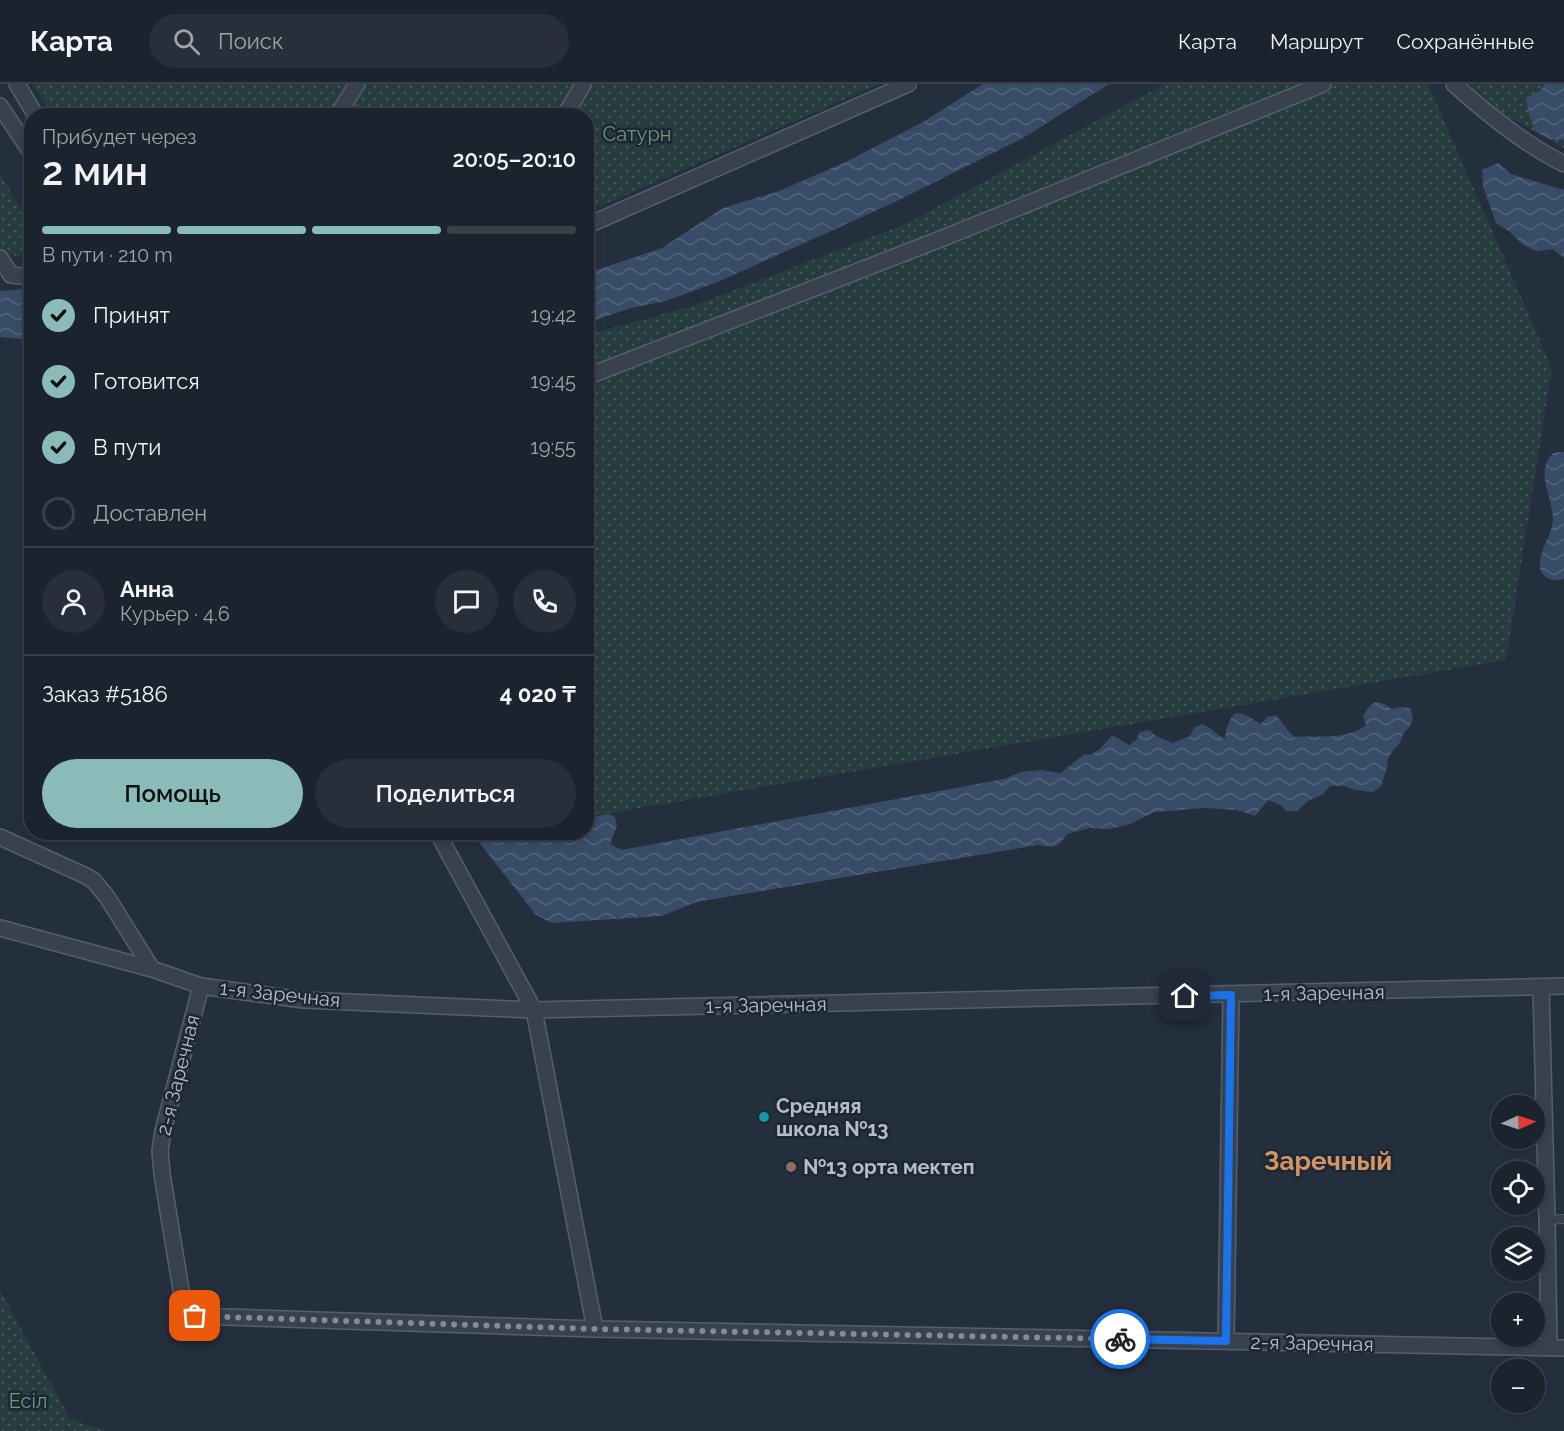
<!DOCTYPE html>
<html lang="ru">
<head>
<meta charset="utf-8">
<style>
  body { margin:0; font-family:Raleway,sans-serif; background:#282f3a; color:#f1f3f6; height:100vh; display:flex; flex-direction:column; font-size:22px; white-space:nowrap }
  * { box-sizing:border-box; margin:0 }
  p { font-size:20px; color:#a0a4aa }
  .icon { flex:none; width:33px; height:33px; fill:none; stroke:currentColor; stroke-width:2; stroke-linecap:round; stroke-linejoin:round }
  .map { position:relative; flex:1; overflow:hidden }
  .details { position:absolute; left:24px; top:24px; width:570px; height:732px; display:flex; flex-direction:column; background:#1b232e; border-radius:24px; box-shadow:0 3px 9px #0003,0 0 0 2px #39404a }
  .details>* { flex:none }
  .needle { width:39px; rotate:87deg }
  .fabs { position:absolute; left:1491px; top:1011px; display:grid; gap:12px }
  .fabs a { display:grid; place-items:center; width:54px; height:54px; border-radius:50%; background:#1b232e; box-shadow:0 3px 9px #0003,0 0 0 2px #39404a; font-size:30px }
  .pin { position:absolute; display:grid; place-items:center; width:51px; height:51px; color:#fff; margin:-26px; border-radius:12px; box-shadow:0 3px 9px #0006 }
  .courier { position:absolute; display:grid; place-items:center; width:60px; height:60px; margin:-30px; border:4px solid #1a73e8; border-radius:50%; background:#fff; color:#222; box-shadow:0 2px 8px #0007 }
  .head em { font-style:normal; font-weight:600 }
  .head div { display:flex; flex-direction:column-reverse }
  .head { display:flex; align-items:center; justify-content:space-between; height:102px; padding:0 18px }
  h1 { font-size:39px; font-weight:600; line-height:45px }
  .bar { display:grid; grid-template-columns:repeat(4,1fr); gap:9px 6px; align-content:center; height:72px; padding:0 18px }
  .bar i { height:8px; border-radius:4px; background:#39404a }
  .bar .selected { background:#8bbbb9 }
  .bar p { grid-column:span 4 }
  .line { display:flex; align-items:center; gap:15px; padding:0 18px; border-top:2px solid #39404a }
  .line div { flex:1 }
  .round { display:grid; place-items:center; flex:none; width:63px; height:63px; border-radius:32px; background:#282f3a }
  ol { padding:0 18px; list-style:none }
  li { display:flex; align-items:center; gap:18px; height:66px }
  li p { margin-inline-start:auto }
  li .icon { padding:6px; border-radius:50%; background:#8bbbb9; color:#111; stroke-width:4 }
  li:last-child { color:#a0a4aa }
  li i { width:33px; height:33px; border:3px solid #39404a; border-radius:50% }
  .cta { display:flex; gap:12px; margin-top:auto; padding:12px 18px }
  .cta a { flex:1; height:69px; border-radius:36px; background:#8bbbb9; color:#111; font-size:24px; font-weight:600; line-height:69px; text-align:center }
  .cta a+a { background:#282f3a; color:#f1f3f6 }
  header { display:flex; align-items:center; gap:36px; box-sizing:border-box; height:84px; padding:0 30px; background:#1b232e; border-bottom:2px solid #39404a }
  header strong { font-size:28px }
  nav { display:flex; gap:33px; margin-inline-start:auto; font-size:21px }
  .search { width:420px; height:54px; background:#282f3a; display:flex; align-items:center; gap:15px; box-sizing:border-box; padding:0 21px; border-radius:33px; color:#a0a4aa; font-size:22px }
  .map>svg:first-child { display:block }
  .garden { fill:url(#garden-dots) }
  .water { fill:url(#water-waves) }
  .lines { fill:none; stroke-linecap:round; stroke-linejoin:round }
  .service-casing { stroke:#565f6c; stroke-width:10 }
  .minor-casing { stroke:#565f6c; stroke-width:18 }
  .service { stroke:#38414e; stroke-width:8 }
  .minor { stroke:#38414e; stroke-width:15 }
  .done { stroke:#828b98; stroke-width:6; stroke-dasharray:0 10.8 }
  .route { stroke:#1a73e8; stroke-width:8 }
  .culture-dot { fill:#0f9aa8; stroke:#1d2633; stroke-width:2 }
  .education-dot { fill:#8d6e63; stroke:#1d2633; stroke-width:2 }
  .labels { text-anchor:middle; stroke-width:5; stroke-linejoin:round; paint-order:stroke }
  .park-label { font-size:20px; fill:#6b9a76; stroke:#1d2633 }
  .street-label { font-size:20px; fill:#b4bcc9; stroke:#1d2633 }
  .poi-label { font-size:20px; font-weight:bold; fill:#b4bcc9; stroke:#1d2633; text-anchor:start }
  .district-label { font-size:26px; font-weight:bold; fill:#d59563; stroke:#1d2633 }
</style>
</head>
<body>
<header>
<strong>Карта</strong>
<div class="search"><svg class="icon" aria-label="search" viewBox="0 0 24 24"><circle cx="10" cy="10" r="6"/><path d="M15 15l6 6"/></svg>Поиск</div>
<nav><a>Карта</a><a>Маршрут</a><a>Сохранённые</a></nav>
</header>
<div class="map">
<svg width="1564" height="1347" viewBox="0 0 1564 1347">
  <defs>
    <pattern id="garden-dots" width="8" height="8" patternUnits="userSpaceOnUse" patternTransform="scale(1.5)"><rect width="8" height="8" fill="#263c3f"/><path d="M2 2h.1M6 6h.1" fill="none" stroke="#435659" stroke-width="1.8" stroke-linecap="round"/></pattern>
    <pattern id="water-waves" width="16" height="10" patternUnits="userSpaceOnUse" patternTransform="scale(1.5)"><rect width="16" height="10" fill="#394c67"/><path d="M0 5q4-4 8 0t8 0" fill="none" stroke="#53647b"/></pattern>
  </defs>
  <rect width="100%" height="100%" fill="#242f3e"/>
  <!-- garden -->
  <path class="garden" d="M33 0H880L587 128 586 32 52 31Z
    M1162 0H1428L1552 284 1506 576 587 733V251L693 222 906 140 1159 3Z
    M1469 0H1564V64L1500 28Z
    M0 90 31 141V174L0 169Z
    M0 1206 70 1335 107 1347H0Z"/>
  <!-- water -->
  <path class="water" d="M983 0H1109L1023 54 893 119 720 197 666 217 631 224 587 239V189L662 164 723 124 779 107 848 77 923 38Z
    M1545 0H1564V56L1550 55 1535 47 1529 30 1526 14 1541 6Z
    M1498 79 1511 90 1564 106V174L1553 165 1536 167 1522 160 1510 148 1496 139 1483 102 1482 86Z
    M28 205H31V256L0 253V207Z
    M1561 368H1564V494C1559 497 1552 497 1546 493 1529 480 1552 454 1553 436 1553 411 1534 390 1553 369Z
    M1375 618 1384 620 1392 625 1400 623 1410 624 1413 633 1410 642 1403 650 1400 659 1393 666 1388 674 1387 684 1381 702 1373 708 1355 706 1344 702H1330L1323 710 1308 717 1297 727H1286L1281 721 1268 716 1255 732 1237 726 1204 724 1154 728 1130 740 1110 745 1089 744 1067 750C1058 764 1055 764 1039 761L696 818 662 832 551 839 535 830 472 749H498L505 751 517 748H586L587 734 608 730 615 733 617 742 610 760 622 766 1004 695 1021 688 1041 686 1061 689 1083 671 1092 670 1100 665 1112 651 1129 661 1136 656 1140 648 1149 646 1156 652 1173 659 1190 652 1194 644 1202 640C1213 644 1215 651 1225 655 1226 644 1228 638 1235 629L1244 630 1261 640 1267 633 1276 631C1283 639 1287 647 1295 653 1318 651 1347 657 1366 641L1363 632 1368 624Z"/>
  <g class="lines">
    <!-- service casing -->
    <g class="service-casing">
      <path id="service" d="M1547 1136 1564 1135"/>
    </g>
    <!-- minor casing -->
    <g class="minor-casing">
      <path id="minor" d="M17 0 36 32
        M1454 0C1487 30 1524 60 1564 80
        M0 22 32 70
        M337 32 357 0
        M565 32 583 0
        M586 142 908 0
        M0 174 11 191 32 193
        M586 293 943 154 1323 0
        M437 748 534 926 595 1245
        M0 753 86 792 94 797 107 813 152 885
        M0 844 152 885 201 902 303 916 534 926 1564 902
        M201 902 163 1047 160 1067 162 1090 183 1218C186 1225 188 1229 195 1232L595 1245 1564 1264
        M1541 904 1547 1136 1549 1264
        M1226 1257 1231 911"/>
    </g>
    <!-- service -->
    <use href="#service" class="service"/>
    <!-- minor -->
    <use href="#minor" class="minor"/>
  </g>
  <g class="lines">
    <!-- done -->
    <path class="done" d="M195 1232 595 1245 1120 1255"/>
    <!-- route -->
    <path class="route" d="M1120 1255 1226 1257 1231 911 1185 912"/>
  </g>
  <!-- markers -->
  <circle class="culture-dot" cx="764" cy="1033" r="6"/>
  <circle class="education-dot" cx="791" cy="1083" r="6"/>
  <g class="labels">
    <!-- park labels -->
    <g class="park-label">
      <text x="637" y="57">Сатурн</text>
      <text x="28" y="1324">Есіл</text>
    </g>
    <!-- street labels -->
    <g class="street-label">
      <text transform="translate(1324 909) rotate(-1)" y="7">1-я Заречная</text>
      <text transform="translate(280 910) rotate(6)" y="7">1-я Заречная</text>
      <text transform="translate(766 921) rotate(-1)" y="7">1-я Заречная</text>
      <text transform="translate(178 991) rotate(-76)" y="7">2-я Заречная</text>
      <text transform="translate(1312 1259) rotate(1)" y="7">2-я Заречная</text>
    </g>
    <!-- poi labels -->
    <g class="poi-label">
      <text x="776" y="1029">Средняя<tspan x="776" dy="23">школа №13</tspan></text>
      <text x="803" y="1090">№13 орта мектеп</text>
    </g>
    <!-- district labels -->
    <g class="district-label">
      <text x="1328" y="1086">Заречный</text>
    </g>
  </g>
</svg>
<div class="fabs">
<a><svg class="needle" viewBox="-14 -14 28 28"><path d="M0-13l5 13h-10z" fill="#e53935"/><path d="M0 13l5-13h-10z" fill="#a0a4aa"/></svg></a>
<a><svg class="icon" aria-label="locate" viewBox="0 0 24 24"><circle cx="12" cy="12" r="6"/><path d="M12 2v4M12 18v4M2 12h4M18 12h4"/></svg></a>
<a><svg class="icon" aria-label="layers" viewBox="0 0 24 24"><path d="M12 4l9 5-9 5-9-5zM3 14l9 5 9-5"/></svg></a>
<a>+</a>
<a>−</a>
</div>
<div class="pin" style="left:195px;top:1232px;background:#ea580c"><svg class="icon" aria-label="bag" viewBox="0 0 24 24"><path d="M5 8h14l-1 12H6zM9 8a3 3 0 0 1 6 0"/></svg></div>
<div class="pin" style="left:1185px;top:912px;background:#1f2937"><svg class="icon" aria-label="home" viewBox="0 0 24 24"><path d="M3 11l9-7 9 7M6 9v11h12V9"/></svg></div>
<div class="courier" style="left:1120px;top:1255px"><svg class="icon" aria-label="bike" viewBox="0 0 24 24"><circle cx="6" cy="16" r="4"/><circle cx="18" cy="16" r="4"/><path d="M6 16l4-8h5l3 8M10 8l3 8H6M13 5h3"/></svg></div>
<section class="details">
<div class="head"><div><h1>2 мин</h1><p>Прибудет через</p></div><em>20:05–20:10</em></div>
<div class="bar"><i class="selected"></i><i class="selected"></i><i class="selected"></i><i></i><p>В пути · 210 m</p></div>
<ol>
<li><svg class="icon" aria-label="check" viewBox="0 0 24 24"><path d="M5 12l5 5 9-10"/></svg>Принят<p>19:42</p></li>
<li><svg class="icon" aria-label="check" viewBox="0 0 24 24"><path d="M5 12l5 5 9-10"/></svg>Готовится<p>19:45</p></li>
<li><svg class="icon" aria-label="check" viewBox="0 0 24 24"><path d="M5 12l5 5 9-10"/></svg>В пути<p>19:55</p></li>
<li><i></i>Доставлен</li>
</ol>
<div class="line" style="height:108px"><a class="round"><svg class="icon" aria-label="person" viewBox="0 0 24 24"><circle cx="12" cy="8" r="4"/><path d="M4 21q1-7 8-7t8 7"/></svg></a><div><b>Анна</b><p>Курьер · 4.6</p></div><a class="round"><svg class="icon" aria-label="chat" viewBox="0 0 24 24"><path d="M4 5h16v11H9l-5 4z"/></svg></a><a class="round"><svg class="icon" aria-label="phone" viewBox="0 0 24 24"><path d="M5 4h4l2 5-3 2q2 4 5 5l2-3 5 2v4C11 20 4 13 5 4z"/></svg></a></div>
<div class="line" style="height:78px"><div>Заказ #5186</div><b>4 020 ₸</b></div>
<div class="cta"><a>Помощь</a><a>Поделиться</a></div>
</section>
</div>
</body>
</html>
